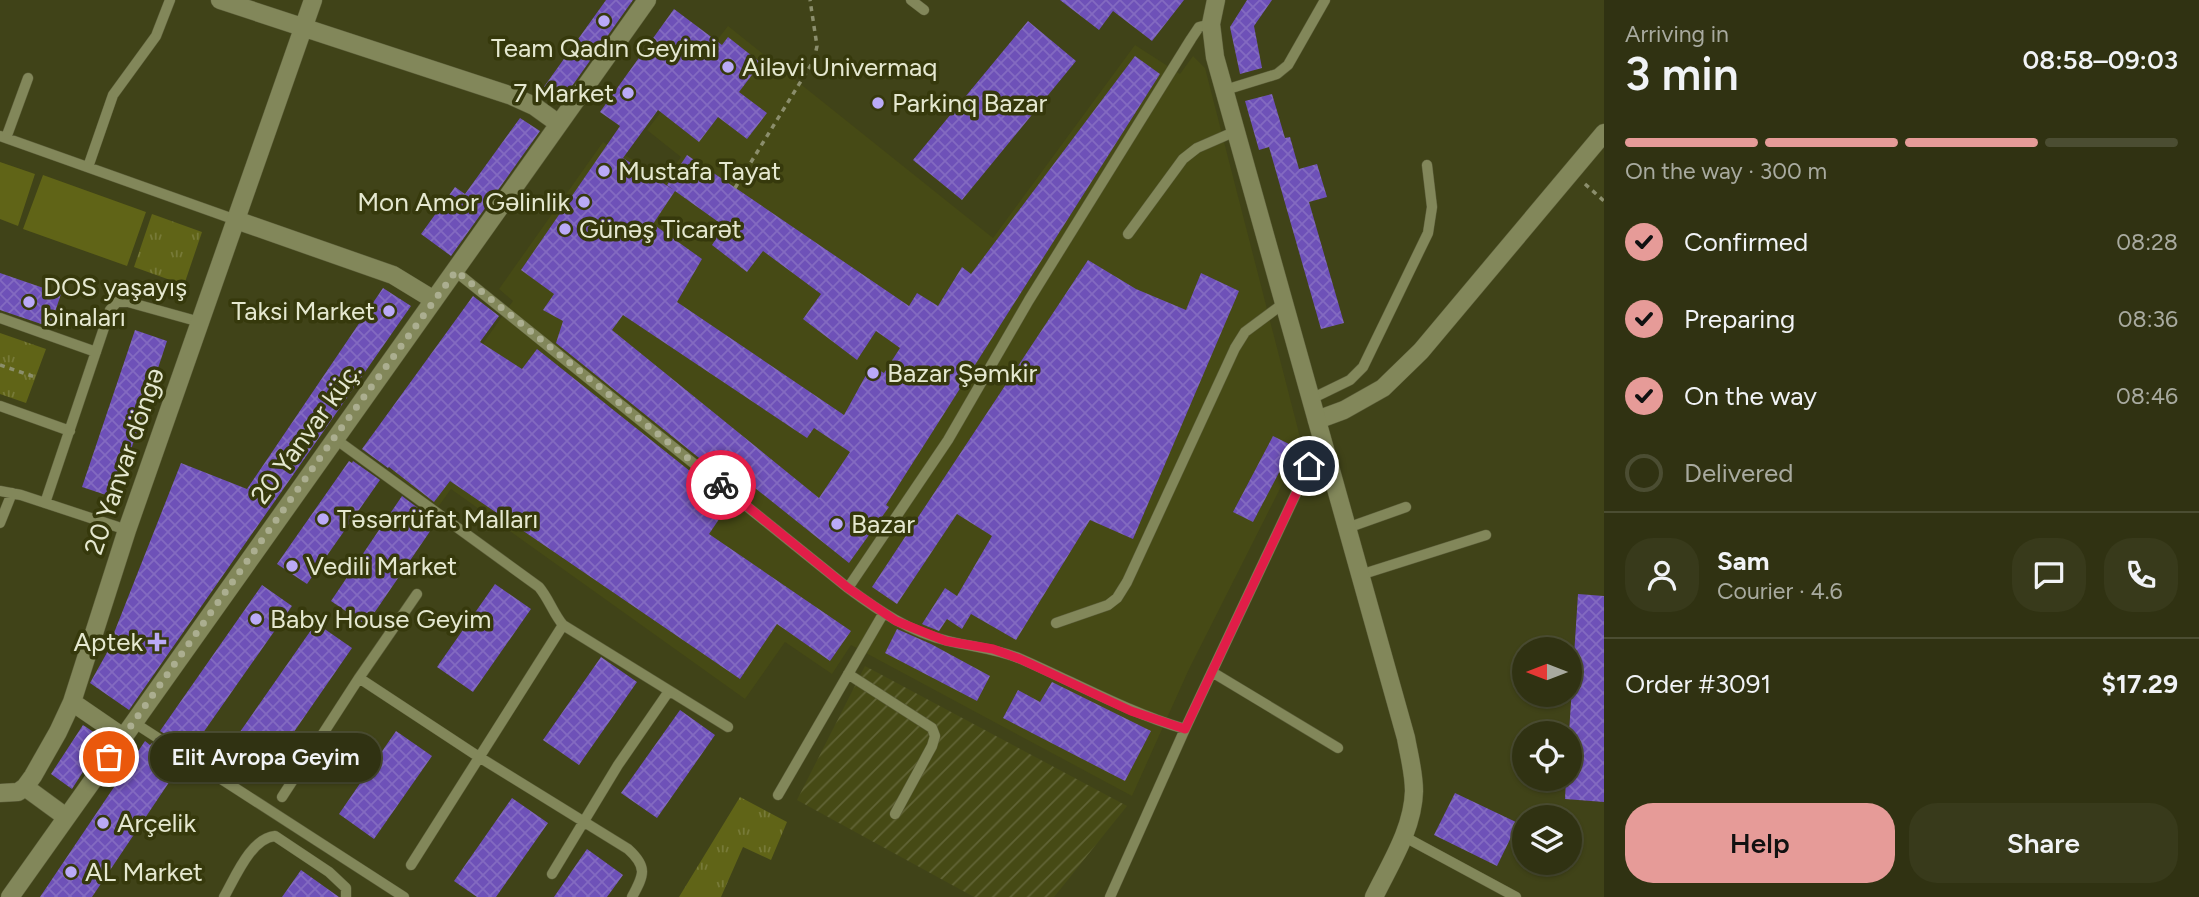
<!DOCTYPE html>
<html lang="en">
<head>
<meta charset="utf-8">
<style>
  body { margin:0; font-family:Figtree,sans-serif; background:#383a1b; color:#f1f3f6; height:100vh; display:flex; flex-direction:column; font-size:26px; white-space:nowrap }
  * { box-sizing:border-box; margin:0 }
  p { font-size:23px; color:#a8aa9f }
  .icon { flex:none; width:38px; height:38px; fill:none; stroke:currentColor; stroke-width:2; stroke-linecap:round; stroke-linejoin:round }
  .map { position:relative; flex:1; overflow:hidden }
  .panel { display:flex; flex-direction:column; background:#303212; width:595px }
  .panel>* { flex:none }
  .needle { width:46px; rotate:270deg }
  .fabs { position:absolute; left:1512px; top:637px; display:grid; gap:14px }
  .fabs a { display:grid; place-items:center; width:70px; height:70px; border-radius:50%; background:#303212; box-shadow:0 2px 5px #0004,0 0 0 2px #4b4d32; font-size:35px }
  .pin { position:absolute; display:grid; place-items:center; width:60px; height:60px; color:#fff; margin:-30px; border:4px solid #fff; border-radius:50%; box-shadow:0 2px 7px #0007 }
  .courier { position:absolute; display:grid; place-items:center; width:70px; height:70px; margin:-35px; border:5px solid #e11d48; border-radius:50%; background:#fff; color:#222; box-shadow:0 2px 9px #0007 }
  .bubble { position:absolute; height:49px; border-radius:24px; background:#303212; box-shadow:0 2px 5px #0004,0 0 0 2px #4b4d32; font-size:23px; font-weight:600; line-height:49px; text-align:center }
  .head em { font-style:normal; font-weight:600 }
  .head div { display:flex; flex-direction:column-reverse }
  .head { display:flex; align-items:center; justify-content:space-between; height:119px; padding:0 21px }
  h1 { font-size:46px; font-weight:600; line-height:52px }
  .bar { display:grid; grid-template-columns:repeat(4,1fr); gap:10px 7px; align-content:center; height:84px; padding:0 21px }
  .bar i { height:9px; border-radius:5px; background:#4b4d32 }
  .bar .selected { background:#e69b98 }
  .bar p { grid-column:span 4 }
  .line { display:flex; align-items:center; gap:18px; padding:0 21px; border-top:2px solid #4b4d32 }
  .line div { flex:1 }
  .round { display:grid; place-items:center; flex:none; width:74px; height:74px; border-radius:28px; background:#383a1b }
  ol { padding:0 21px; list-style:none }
  li { display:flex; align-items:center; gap:21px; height:77px }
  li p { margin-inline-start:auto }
  li .icon { padding:7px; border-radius:50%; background:#e69b98; color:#111; stroke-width:4 }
  li:last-child { color:#a8aa9f }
  li i { width:38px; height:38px; border:4px solid #4b4d32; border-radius:50% }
  .cta { display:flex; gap:14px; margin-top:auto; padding:14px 21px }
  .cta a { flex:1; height:80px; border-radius:28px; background:#e69b98; color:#111; font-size:28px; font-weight:600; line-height:80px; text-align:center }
  .cta a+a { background:#383a1b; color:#f1f3f6 }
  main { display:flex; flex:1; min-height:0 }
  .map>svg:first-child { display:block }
  .built { fill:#464a15 }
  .industrial { fill:url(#industrial-furrows) }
  .grass { fill:url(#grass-tufts) }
  .pitch { fill:#606417 }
  .building { fill:url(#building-cross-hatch); fill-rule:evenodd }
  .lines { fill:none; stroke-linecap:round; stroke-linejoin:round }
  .service-casing { stroke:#5c5e3a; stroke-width:11 }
  .minor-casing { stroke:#5c5e3a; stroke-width:19 }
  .tertiary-casing { stroke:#5c5e3a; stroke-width:19 }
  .path { stroke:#8b8e6c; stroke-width:3.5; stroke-dasharray:5 5; stroke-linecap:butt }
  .service { stroke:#82875a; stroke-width:10 }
  .minor { stroke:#82875a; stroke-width:18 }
  .tertiary { stroke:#82875a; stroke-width:18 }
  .done { stroke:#abae90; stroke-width:7; stroke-dasharray:0 12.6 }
  .route { stroke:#e11d48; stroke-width:9 }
  .poi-dot { fill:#baaaf7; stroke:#36390c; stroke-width:2.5 }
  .labels { text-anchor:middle; stroke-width:7; stroke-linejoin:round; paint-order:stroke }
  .poi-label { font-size:26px; fill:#e5e8d0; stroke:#36390c; text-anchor:start }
  .street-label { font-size:26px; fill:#e5e8d0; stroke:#36390c }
</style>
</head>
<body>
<main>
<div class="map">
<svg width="1604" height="897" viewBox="0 0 1604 897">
  <defs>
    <pattern id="industrial-furrows" width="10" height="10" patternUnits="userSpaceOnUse" patternTransform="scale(1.75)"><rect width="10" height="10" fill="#464a15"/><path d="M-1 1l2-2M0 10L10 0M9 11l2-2" fill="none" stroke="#616436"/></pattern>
    <pattern id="grass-tufts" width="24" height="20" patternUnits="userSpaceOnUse" patternTransform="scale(1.75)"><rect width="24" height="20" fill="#606417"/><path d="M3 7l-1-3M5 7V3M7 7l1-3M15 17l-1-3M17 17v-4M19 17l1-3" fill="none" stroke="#777a38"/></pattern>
    <pattern id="building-cross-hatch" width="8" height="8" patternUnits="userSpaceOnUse" patternTransform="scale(1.75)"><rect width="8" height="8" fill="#6e51b8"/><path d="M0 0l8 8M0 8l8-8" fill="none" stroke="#836ac1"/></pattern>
  </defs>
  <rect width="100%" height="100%" fill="#404318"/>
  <!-- built -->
  <path class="built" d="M728 26 993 238 1135 45 1180 74 1193 56 1205 68 1302 445 1189 669 1132 796 851 645 832 674 785 642 745 699 451 489 438 507 392 472 513 301 499 289 603 142 665 179 681 157 647 130Z"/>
  <!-- industrial -->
  <path class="industrial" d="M865 666 1127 806 1054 897H974L797 800Z"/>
  <!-- grass -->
  <path class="grass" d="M152 214 202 232 184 285 134 267Z
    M0 333 46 349 26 403 0 394Z
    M740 797 787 822 771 860 743 847 721 897H679Z"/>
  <!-- pitch -->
  <path class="pitch" d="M0 162 35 174 18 226 0 219Z
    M43 175 146 212 127 266 23 229Z"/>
  <!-- building -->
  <path class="building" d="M606 0H633L560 103 541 91Z
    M1060 0H1184L1152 41 1113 11 1099 30Z
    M1247 0H1272L1254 26 1262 68 1240 74 1230 27Z
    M674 9 722 45 728 37 761 63 739 92 767 113 747 139 718 117 699 142 658 110 623 158 674 190 667 185 687 155 909 306 917 293 938 306 962 267 971 274 1135 56 1160 74 886 505 889 507 849 563 745 480 739 490 556 343 563 321 543 310 554 294 521 270 620 126 600 112ZM675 191 724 226 712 245 747 272 763 251 821 294 803 319 857 360 876 331 900 348 884 373 871 366 844 415 677 302 702 259 653 224ZM623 315 807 438 814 428 850 452 819 498 612 330Z
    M1028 21 1076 61 962 200 913 160Z
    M1272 94 1285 138 1290 137 1299 169 1317 164 1327 197 1309 202 1344 323 1321 329 1269 147 1259 150 1245 101Z
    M520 118 540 131 451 256 421 234 455 187 465 194Z
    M1088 260 1136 289 1186 310 1201 273 1239 291 1133 539 1090 520 1016 640 971 614 962 629 947 619 939 631 924 625 922 624 945 588 957 596 992 536 957 514 897 604 872 587Z
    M0 273 61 294 50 327 0 310Z
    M383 288 411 306 129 710 90 683 114 640 112 638 181 463 247 489Z
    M473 296 499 316 480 342 522 369 537 349 730 503 709 534 851 631 830 661 777 624 740 679 450 481 434 502 389 467 388 468 362 449Z
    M135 330 167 341 115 498 82 487Z
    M1273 436 1293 446 1253 522 1233 512Z
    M349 461 352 463 353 461 380 480 307 584 277 564Z
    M402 496 426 514 424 516 435 524 366 625 331 601Z
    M495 584 531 609 473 692 437 667Z
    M262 585 292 606 191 750 160 731Z
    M1578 594 1604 596V802L1565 799 1566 779H1570L1569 733Z
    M316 623 352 648 271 765 235 739Z
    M897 629 931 644 990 676 977 701 885 653Z
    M601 657 637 682 579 765 543 740Z
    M1052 682 1151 731 1125 781 1003 718 1018 690 1040 702Z
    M680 710 715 735 657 818 621 793Z
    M83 725 104 739 72 789 51 774Z
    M396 731 432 756 374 839 339 814Z
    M145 741 150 745 152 743 182 763 92 897H40Z
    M1455 793 1518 823 1497 866 1434 835Z
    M512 798 548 823 496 897H477L454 881Z
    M587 849 623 875 607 897H554Z
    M301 870 339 897H282Z"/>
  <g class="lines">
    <!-- service casing -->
    <g class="service-casing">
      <path id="service" d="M911 0 924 10
        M1225 90 1277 74 1288 65 1325 0
        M0 136 236 220
        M6 138 28 78
        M88 167 113 95 156 36 170 0
        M1128 234 1183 159 1197 148 1236 131
        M455 271 848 588 948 440 1029 300 1191 39 1199 27 1211 24
        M0 318 96 352
        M1311 399 1350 380 1363 367 1428 233 1432 207 1427 165
        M0 406 70 431
        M334 438 539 587C549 599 553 613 563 625L411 865
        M0 491 21 495 127 530
        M45 503 110 310 117 302H128L200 322
        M0 523 12 493
        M1347 528 1406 507
        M1360 575 1486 535
        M848 588C879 611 910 632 948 641 973 647 997 649 1021 659 1076 683 1127 712 1185 729L1309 466 1319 457
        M1056 623 1108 605 1117 598 1127 582 1235 348 1245 332 1284 303
        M563 625 728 727
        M1212 672 1338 748
        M848 674 932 728 935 736 932 746 895 814
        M359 678 479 757 628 849C648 867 644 875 632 897
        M133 722 404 897
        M778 795 883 614
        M282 797 359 678 417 594
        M1403 836 1516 897
        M552 874 618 765 669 691
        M224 897C235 878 251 838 275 836L329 872 346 888V897
        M1110 897 1185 729"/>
    </g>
    <!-- minor casing -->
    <g class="minor-casing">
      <path id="minor" d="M220 0 512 96 534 106 559 124
        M236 220 393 275 434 300
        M1317 420 1344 410 1383 388 1421 351 1604 133
        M72 702 123 737
        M25 787 66 817
        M0 793 18 792 25 787 33 776 58 732 72 702 127 530 313 0
        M10 897 647 0"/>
    </g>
    <!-- tertiary casing -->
    <g class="tertiary-casing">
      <path id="tertiary" d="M1216 0 1211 24 1215 57 1406 738C1409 755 1414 773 1414 791 1413 829 1390 864 1374 897"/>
    </g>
    <!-- path -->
    <path class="path" d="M1585 184 1604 201
      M735 188 814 60 817 46 810 0
      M0 365 35 377"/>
    <!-- service -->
    <use href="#service" class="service"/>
    <!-- minor -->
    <use href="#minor" class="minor"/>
    <!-- tertiary -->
    <use href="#tertiary" class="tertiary"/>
  </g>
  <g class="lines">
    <!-- done -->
    <path class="done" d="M109 757 334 438 456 271 721 485"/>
    <!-- route -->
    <path class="route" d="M721 485 848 588 896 621 946 641 993 649 1020 659 1131 711 1185 729 1309 466"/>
  </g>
  <!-- markers -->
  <g class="poi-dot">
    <circle cx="604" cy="21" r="7"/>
    <circle cx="728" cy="67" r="7"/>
    <circle cx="628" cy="93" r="7"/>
    <circle cx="878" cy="103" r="7"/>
    <circle cx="604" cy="171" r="7"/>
    <circle cx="584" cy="202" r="7"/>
    <circle cx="565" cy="229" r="7"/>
    <circle cx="29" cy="302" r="7"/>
    <circle cx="389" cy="311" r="7"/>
    <circle cx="873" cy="373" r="7"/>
    <circle cx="323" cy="519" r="7"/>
    <circle cx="837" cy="524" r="7"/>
    <circle cx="292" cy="566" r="7"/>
    <circle cx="256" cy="619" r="7"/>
    <path d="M153.5 631.5h7v7h7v7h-7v7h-7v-7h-7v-7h7z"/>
    <circle cx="103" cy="823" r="7"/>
    <circle cx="71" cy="872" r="7"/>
  </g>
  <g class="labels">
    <!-- poi labels -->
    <g class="poi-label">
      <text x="604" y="57" text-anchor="middle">Team Qadın Geyimi</text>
      <text x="742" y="76">Ailəvi Univermaq</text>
      <text x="614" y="102" text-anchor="end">7 Market</text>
      <text x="892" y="112">Parkinq Bazar</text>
      <text x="618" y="180">Mustafa Tayat</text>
      <text x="570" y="211" text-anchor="end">Mon Amor Gəlinlik</text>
      <text x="579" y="238">Günəş Ticarət</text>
      <text x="43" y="296">DOS yaşayış<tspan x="43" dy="30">binaları</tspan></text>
      <text x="375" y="320" text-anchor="end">Taksi Market</text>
      <text x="887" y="382">Bazar Şəmkir</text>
      <text x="337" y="528">Təsərrüfat Malları</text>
      <text x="851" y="533">Bazar</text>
      <text x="306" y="575">Vedili Market</text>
      <text x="270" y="628">Baby House Geyim</text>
      <text x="143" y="651" text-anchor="end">Aptek</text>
      <text x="117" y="832">Arçelik</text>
      <text x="85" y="881">AL Market</text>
    </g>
    <!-- street labels -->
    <g class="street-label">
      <text transform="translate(306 433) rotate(-54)" y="9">20 Yanvar küç.</text>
      <text transform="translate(124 461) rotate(-71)" y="9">20 Yanvar döngə</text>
    </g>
  </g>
</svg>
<div class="fabs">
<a><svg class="needle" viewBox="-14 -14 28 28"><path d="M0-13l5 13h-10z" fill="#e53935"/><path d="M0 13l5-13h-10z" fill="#a8aa9f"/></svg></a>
<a><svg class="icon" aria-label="locate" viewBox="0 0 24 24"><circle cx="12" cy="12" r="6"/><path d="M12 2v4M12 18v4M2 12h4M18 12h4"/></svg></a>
<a><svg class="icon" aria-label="layers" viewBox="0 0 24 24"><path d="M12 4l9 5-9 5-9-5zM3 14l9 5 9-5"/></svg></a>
</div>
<div class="pin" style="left:109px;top:757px;background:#ea580c"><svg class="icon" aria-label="bag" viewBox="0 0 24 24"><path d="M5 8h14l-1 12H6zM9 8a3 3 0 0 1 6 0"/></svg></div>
<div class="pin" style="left:1309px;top:466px;background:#1f2937"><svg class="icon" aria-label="home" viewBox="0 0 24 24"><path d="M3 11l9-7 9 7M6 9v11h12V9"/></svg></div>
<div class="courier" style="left:721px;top:485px"><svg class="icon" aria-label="bike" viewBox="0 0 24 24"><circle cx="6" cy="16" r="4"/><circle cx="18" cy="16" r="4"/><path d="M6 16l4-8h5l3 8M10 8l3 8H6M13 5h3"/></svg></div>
<div class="bubble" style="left:150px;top:733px;width:231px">Elit Avropa Geyim</div>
</div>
<section class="panel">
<div class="head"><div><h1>3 min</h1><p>Arriving in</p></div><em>08:58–09:03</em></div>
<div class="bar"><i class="selected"></i><i class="selected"></i><i class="selected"></i><i></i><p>On the way · 300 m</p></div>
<ol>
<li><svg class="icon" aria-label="check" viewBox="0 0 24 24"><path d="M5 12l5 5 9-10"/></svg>Confirmed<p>08:28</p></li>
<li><svg class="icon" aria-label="check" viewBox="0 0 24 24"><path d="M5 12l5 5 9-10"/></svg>Preparing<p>08:36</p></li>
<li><svg class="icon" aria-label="check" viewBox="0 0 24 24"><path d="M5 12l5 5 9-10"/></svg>On the way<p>08:46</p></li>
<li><i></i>Delivered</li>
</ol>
<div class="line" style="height:126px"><a class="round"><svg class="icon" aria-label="person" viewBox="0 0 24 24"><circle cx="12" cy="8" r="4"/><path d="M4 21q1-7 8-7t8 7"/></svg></a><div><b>Sam</b><p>Courier · 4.6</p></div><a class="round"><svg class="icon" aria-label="chat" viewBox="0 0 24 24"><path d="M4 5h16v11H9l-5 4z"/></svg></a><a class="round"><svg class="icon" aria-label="phone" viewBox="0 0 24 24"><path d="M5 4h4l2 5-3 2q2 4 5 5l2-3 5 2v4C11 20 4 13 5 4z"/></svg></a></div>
<div class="line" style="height:91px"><div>Order #3091</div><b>$17.29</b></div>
<div class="cta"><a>Help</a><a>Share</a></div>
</section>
</main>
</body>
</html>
